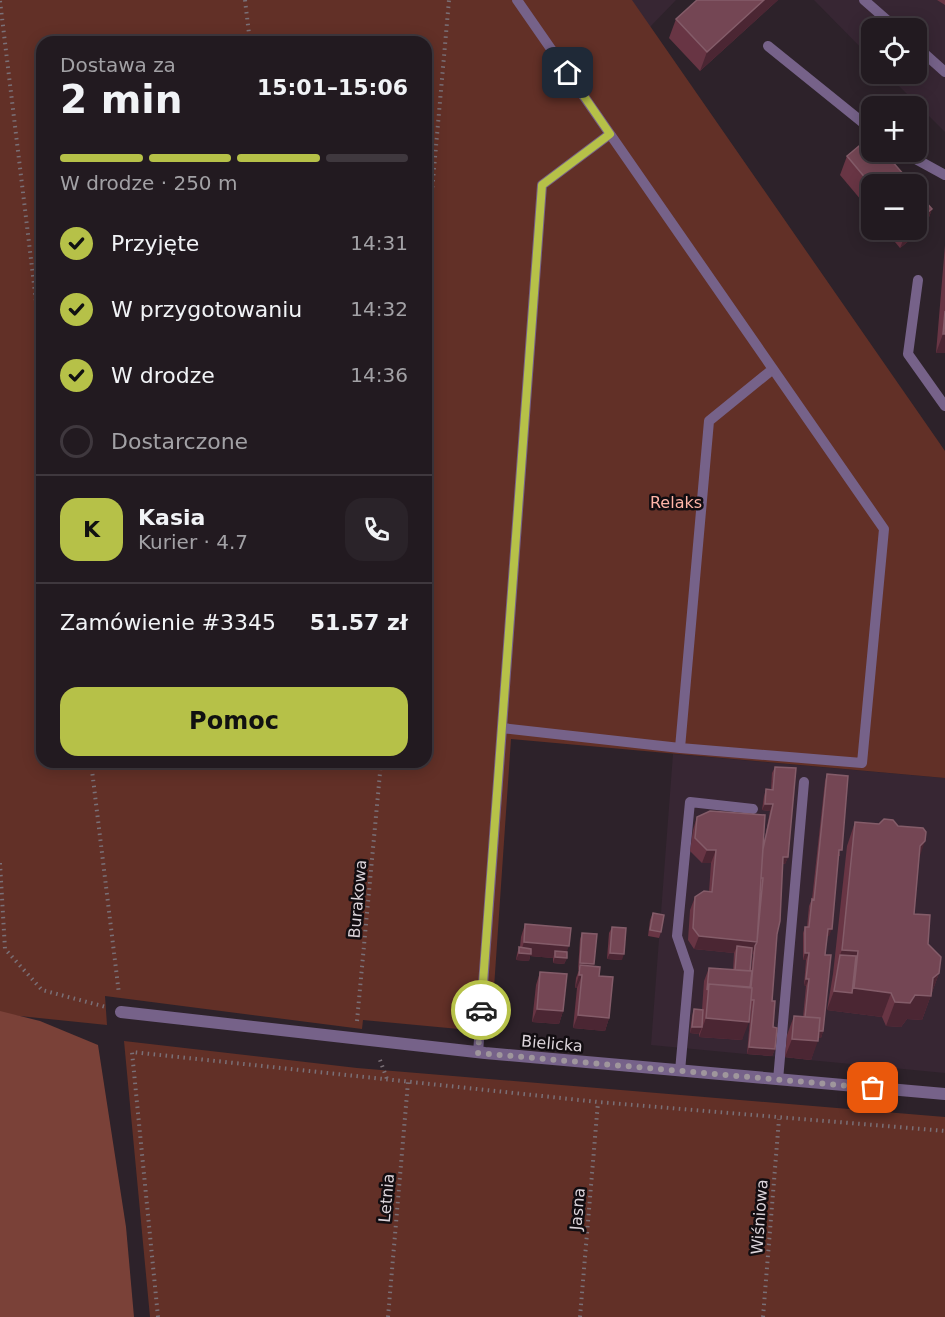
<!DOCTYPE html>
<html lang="pl">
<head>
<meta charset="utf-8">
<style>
  body { margin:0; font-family:"DejaVu Sans",sans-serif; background:#2a2329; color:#f1f3f6; height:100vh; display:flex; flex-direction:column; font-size:22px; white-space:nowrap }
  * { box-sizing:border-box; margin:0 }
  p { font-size:20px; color:#a2a1a5 }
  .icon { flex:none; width:33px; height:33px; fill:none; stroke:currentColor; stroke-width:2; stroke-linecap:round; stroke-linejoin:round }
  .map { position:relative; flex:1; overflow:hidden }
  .panel { position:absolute; left:36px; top:36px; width:396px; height:732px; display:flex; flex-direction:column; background:#221a20; border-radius:18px; box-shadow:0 3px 15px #0003,0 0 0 2px #3f383e }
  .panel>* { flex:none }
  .buttons { position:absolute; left:861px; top:18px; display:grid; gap:12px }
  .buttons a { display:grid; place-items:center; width:66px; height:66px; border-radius:12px; background:#221a20; box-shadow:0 3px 15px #0003,0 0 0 2px #3f383e; font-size:30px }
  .pin { position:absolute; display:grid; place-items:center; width:51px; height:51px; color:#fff; margin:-26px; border-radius:12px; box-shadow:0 3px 9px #0006 }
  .courier { position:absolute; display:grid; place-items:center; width:60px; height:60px; margin:-30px; border:4px solid #b6c148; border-radius:50%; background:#fff; color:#222; box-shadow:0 2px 8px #0007 }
  .summary em { font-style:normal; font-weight:600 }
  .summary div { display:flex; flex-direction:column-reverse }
  .summary { display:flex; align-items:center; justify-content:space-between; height:102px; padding:0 24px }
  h1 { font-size:39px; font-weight:600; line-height:45px }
  .bar { display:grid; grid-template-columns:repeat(4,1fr); gap:9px 6px; align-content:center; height:72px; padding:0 24px }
  .bar i { height:8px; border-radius:4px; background:#3f383e }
  .bar .active { background:#b6c148 }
  .bar p { grid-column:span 4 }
  .line { display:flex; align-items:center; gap:15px; padding:0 24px; border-top:2px solid #3f383e }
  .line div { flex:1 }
  .round { display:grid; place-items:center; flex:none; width:63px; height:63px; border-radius:18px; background:#2a2329 }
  ol { padding:0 24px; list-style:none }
  li { display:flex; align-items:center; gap:18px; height:66px }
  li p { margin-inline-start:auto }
  li .icon { padding:6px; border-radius:50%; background:#b6c148; color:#111; stroke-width:4 }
  li:last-child { color:#a2a1a5 }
  li i { width:33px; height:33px; border:3px solid #3f383e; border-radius:50% }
  .button { display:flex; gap:12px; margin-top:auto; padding:12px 24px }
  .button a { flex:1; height:69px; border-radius:18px; background:#b6c148; color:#111; font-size:24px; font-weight:600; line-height:69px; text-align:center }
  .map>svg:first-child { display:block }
  .built { fill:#372633 }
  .green { fill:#623027; fill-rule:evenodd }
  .forest { fill:#7a4138 }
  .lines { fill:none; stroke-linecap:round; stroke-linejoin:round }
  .path { stroke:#7a7077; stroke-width:4; stroke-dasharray:1.5 4.5; stroke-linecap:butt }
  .service { stroke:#766289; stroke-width:10 }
  .minor { stroke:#766289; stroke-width:12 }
  .wall { fill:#683544; fill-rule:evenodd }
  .shaded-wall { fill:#4b2633 }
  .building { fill:#744654; stroke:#845c69; stroke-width:1.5 }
  .done { stroke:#9f969c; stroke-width:6; stroke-dasharray:0 10.8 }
  .route { stroke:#b6c148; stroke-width:8 }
  .labels { text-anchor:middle; stroke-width:5; stroke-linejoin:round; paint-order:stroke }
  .park-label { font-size:16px; fill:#ffb5a8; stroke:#120d11 }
  .street-label { font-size:16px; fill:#dcd4da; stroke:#120d11 }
</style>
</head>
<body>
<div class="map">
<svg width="945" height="1317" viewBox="0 0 945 1317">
  <rect width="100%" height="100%" fill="#2d222a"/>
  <!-- built -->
  <path class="built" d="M631 0H676L650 27Z
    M814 0H945V132L887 74H916V28H872L871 58Z
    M673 754 945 778V1073L651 1045Z"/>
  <!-- green -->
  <path class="green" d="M0 0H632L945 451V778L511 739 491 1032 363 1020 362 1029 105 996 107 1025 0 1014ZM42 42H426V762H42Z
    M124 1041 357 1068 945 1117V1317H150Z"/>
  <!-- forest -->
  <path class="forest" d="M0 1011 40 1021 98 1045 126 1227 134 1317H0Z"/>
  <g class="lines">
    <!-- path -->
    <path class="path" d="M245 0 250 42
      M0 1 42 351
      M426 259 449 0
      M91 762 119 994
      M0 863 5 949 42 990 106 1007
      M357 1021 381 762
      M380 1060 387 1079
      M158 1317 132 1052 598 1102 945 1131
      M388 1317 408 1082
      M580 1317 598 1102
      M763 1317 779 1119"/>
    <!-- service -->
    <path class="service" d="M864 0 896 28
      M768 46 872 130
      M916 46 945 72
      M903 152 945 175
      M918 280 908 354 945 406
      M502 728 680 748 862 763 884 529 517 0
      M680 748 709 421 773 369
      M478 1053 542 185 610 134
      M680 1071 689 971 677 936 690 802 753 809
      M778 1080 804 782"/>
    <!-- minor -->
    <path class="minor" d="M121 1012 485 1053 945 1094"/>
  </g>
  <!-- wall -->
  <path class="wall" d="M778 0 700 71 669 38 676 19Z
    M937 0H945V5Z
    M847 156 872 184V213L840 175Z
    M932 209 925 228 900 248 885 230H916Z
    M945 245V353H936Z
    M775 767 788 857 785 864H783L777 934 772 1001 775 1049 772 1056 747 1054 751 1007 750 1006 742 1040 699 1037V1034L690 1033 692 1016 694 1009 702 1010 704 981 709 968 733 970 734 953 694 949 688 940 690 910 695 897 709 892 711 863H702L690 851 693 830 697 817 764 843 770 811 762 810 764 796 766 789H771L772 773ZM753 953 751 971H750L751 955Z
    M827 774 840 856H838L829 936H827L825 955 823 1031 821 1038H818L811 1060 785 1057 787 1035 794 1016 803 1017 806 986 804 985 806 960H803V933L805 927H807L809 906 812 899 825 781Z
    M855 822 919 859 914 914 939 973 922 1020 907 1019 901 1027 886 1026 882 1017 827 1010 833 974 847 846Z
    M653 913 661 932 659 938 648 936 650 920Z
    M525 924 567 952V958L564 964 553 963V958L530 956 529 961 516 960 517 954 519 947H520L521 937Z
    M612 927 622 960 607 959 609 933Z
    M582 933 594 964 593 966 599 976 609 1018 605 1031 573 1028 577 988H575L576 978 579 970H578L580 939Z
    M540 972 563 1011 559 1024 532 1022 536 985Z"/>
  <!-- shaded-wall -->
  <path class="shaded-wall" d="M764 0H778L700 71 707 52Z
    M932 209 925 228 900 248 907 230H916V221Z
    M943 334H945V353H936Z
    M765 804H773L770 811 762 810Z
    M925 841 917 865 920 846Z
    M707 850H716L711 863H702Z
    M783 857H788L785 864 781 863Z
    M828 929H832L829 936 826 935Z
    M699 936 757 942 752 955 736 953 737 946 734 953 694 949Z
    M524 942 569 946 565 957 567 958 564 964 553 963 555 957V951L553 958 530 956 529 961 516 960 519 953 520 954Z
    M842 950 858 951 850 975 840 955Z
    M610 953 624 954 622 960 607 959Z
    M805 953H809L806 960H803Z
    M580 963 594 964 592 971 580 965 579 970H578Z
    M939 973 922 1020 907 1019 901 1027 886 1026 895 1002 915 995Z
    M579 975H582L577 988H575Z
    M806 979H809L806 986 804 985Z
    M854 988 891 993 882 1017 827 1010 834 991 852 993Z
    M537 1009 563 1011 559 1024 532 1022Z
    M578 1015 609 1018 605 1031 573 1028Z
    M706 1018 749 1022 742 1040 699 1037Z
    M692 1027H702L699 1034 690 1033Z
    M803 1029 823 1031 821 1038 801 1036Z
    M792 1039 818 1041 811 1060 785 1057Z
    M749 1047 775 1049 772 1056 747 1054Z"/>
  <!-- building -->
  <path class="building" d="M697 0H764L707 52 676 19Z
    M871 136 872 152H884L912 184H872V186L847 156Z
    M916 191 932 209 916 221Z
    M945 311V334H943Z
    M775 767 796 768 788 857H783L780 921 777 934 772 1001H775L773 1027 777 1028 775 1049 749 1047 754 1000H751L752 988 751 987 755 946 757 942 763 878H761L763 849 773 804H765L766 789 773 790Z
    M827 774 848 776 842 850H839L832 929H828L825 955H831L823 1031H819L820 1018 805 1017 809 979H806L809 953H805V927H809L812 899 814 900Z
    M710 811 765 815 757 942 699 936 693 928 695 897 704 891 712 892 716 850H707L695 838 697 817Z
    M884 819 893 820 898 826 923 828 926 832 925 841 920 846 914 914 930 915 928 944 941 957 939 973 933 978 931 996 915 995 910 1003 895 1002 891 993 854 988 858 951 842 950 855 822 879 824Z
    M653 913 664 915 661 932 650 930Z
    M525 924 571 928 569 946 524 942Z
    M612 927 626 928 624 954 610 953Z
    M582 933 597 934 594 964 580 963Z
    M737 946 752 948 750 971 735 970Z
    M519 947 531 949V954L519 953Z
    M555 951 567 952V958L555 957Z
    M840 955 856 956 852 993 834 991Z
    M580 965 600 967 599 976 613 977 609 1018 578 1015 582 975H579Z
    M709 968 752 971 750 987 709 984 707 990Z
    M540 972 567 974 563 1011 537 1009Z
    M709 984 752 988 749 1022 706 1018Z
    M694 1009 703 1010 702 1027H692Z
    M794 1016 820 1018 818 1041 792 1039Z"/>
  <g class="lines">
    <!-- done -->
    <path class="done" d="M481 1010 478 1053 873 1088"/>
    <!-- route -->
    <path class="route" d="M481 1010 542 185 610 134 568 73"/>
  </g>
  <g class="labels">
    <!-- park labels -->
    <g class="park-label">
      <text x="676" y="508">Relaks</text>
    </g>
    <!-- street labels -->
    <g class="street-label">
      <text transform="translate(357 899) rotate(-85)" y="6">Burakowa</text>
      <text transform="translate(552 1043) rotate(5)" y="6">Bielicka</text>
      <text transform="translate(386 1198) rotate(-85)" y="6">Letnia</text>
      <text transform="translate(577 1209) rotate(-85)" y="6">Jasna</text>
      <text transform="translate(759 1217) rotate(-86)" y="6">Wiśniowa</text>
    </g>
  </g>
</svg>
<div class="buttons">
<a><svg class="icon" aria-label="locate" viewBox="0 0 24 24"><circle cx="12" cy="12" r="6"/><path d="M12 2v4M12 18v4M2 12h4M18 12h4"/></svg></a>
<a>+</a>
<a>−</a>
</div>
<div class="pin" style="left:873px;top:1088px;background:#ea580c"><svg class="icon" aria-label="bag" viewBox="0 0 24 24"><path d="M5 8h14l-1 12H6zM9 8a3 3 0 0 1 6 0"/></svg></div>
<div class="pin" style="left:568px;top:73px;background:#1f2937"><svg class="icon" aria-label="home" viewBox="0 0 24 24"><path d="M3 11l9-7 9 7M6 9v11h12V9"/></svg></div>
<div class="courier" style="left:481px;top:1010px"><svg class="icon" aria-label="car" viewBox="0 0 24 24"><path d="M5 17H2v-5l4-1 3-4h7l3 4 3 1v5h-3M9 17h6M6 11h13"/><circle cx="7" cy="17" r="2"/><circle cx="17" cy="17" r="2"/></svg></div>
<section class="panel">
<div class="summary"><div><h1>2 min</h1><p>Dostawa za</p></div><em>15:01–15:06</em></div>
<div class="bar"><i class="active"></i><i class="active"></i><i class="active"></i><i></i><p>W drodze · 250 m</p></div>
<ol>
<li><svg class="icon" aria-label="check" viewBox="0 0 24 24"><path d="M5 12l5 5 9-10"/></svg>Przyjęte<p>14:31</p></li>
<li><svg class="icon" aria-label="check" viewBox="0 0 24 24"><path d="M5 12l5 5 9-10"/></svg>W przygotowaniu<p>14:32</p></li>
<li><svg class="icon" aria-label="check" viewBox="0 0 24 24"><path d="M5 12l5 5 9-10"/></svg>W drodze<p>14:36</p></li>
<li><i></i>Dostarczone</li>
</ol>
<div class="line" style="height:108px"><b class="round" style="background:#b6c148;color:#111">K</b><div><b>Kasia</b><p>Kurier · 4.7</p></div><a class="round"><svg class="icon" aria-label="phone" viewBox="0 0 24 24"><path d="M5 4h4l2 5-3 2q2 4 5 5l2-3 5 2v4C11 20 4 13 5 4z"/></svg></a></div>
<div class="line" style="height:78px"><div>Zamówienie #3345</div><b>51.57 zł</b></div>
<div class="button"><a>Pomoc</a></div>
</section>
</div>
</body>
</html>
